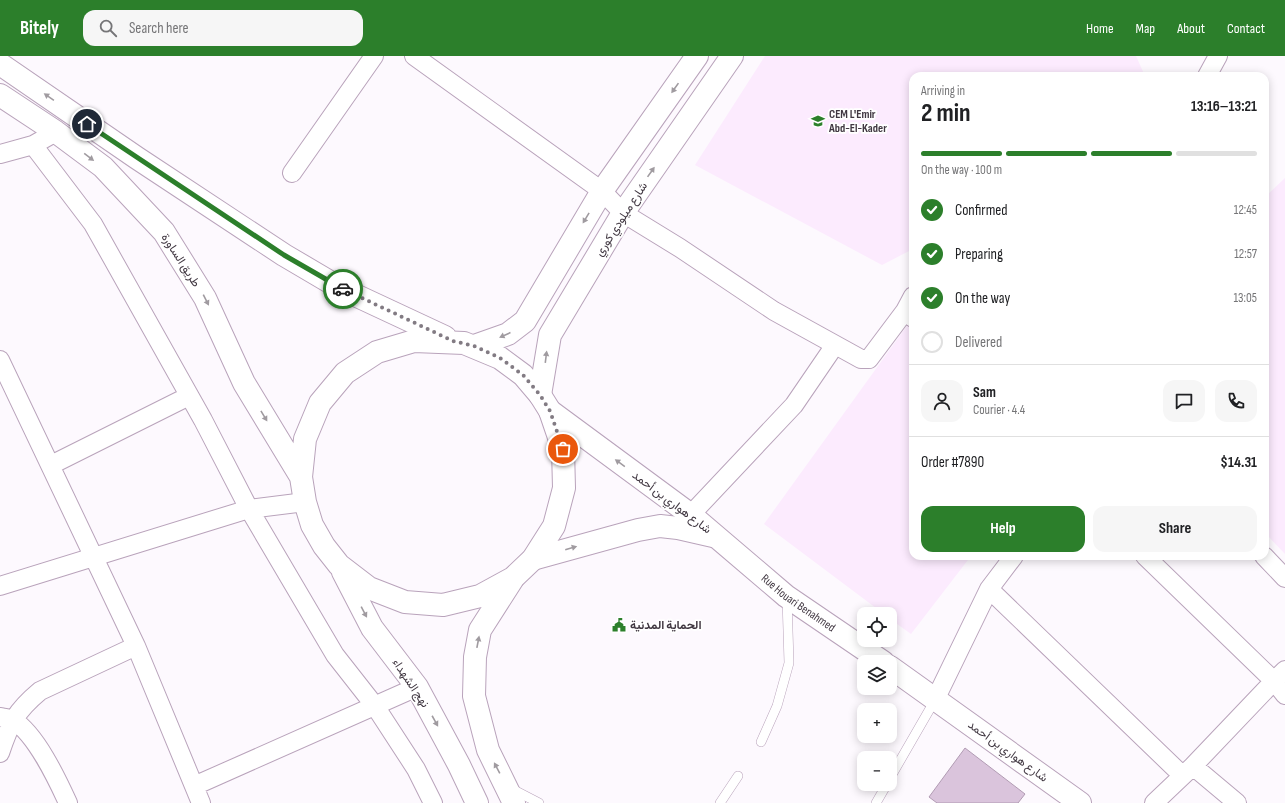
<!DOCTYPE html>
<html lang="en">
<head>
<meta charset="utf-8">
<style>
  body { margin:0; font-family:"Sofia Sans Condensed",Vazirmatn,sans-serif; background:#f6f6f6; color:#202124; height:100vh; display:flex; flex-direction:column; font-size:15px; white-space:nowrap }
  * { box-sizing:border-box; margin:0 }
  p { font-size:13px; color:#757577 }
  .icon { flex:none; width:22px; height:22px; fill:none; stroke:currentColor; stroke-width:2; stroke-linecap:round; stroke-linejoin:round }
  .map { position:relative; flex:1; overflow:hidden }
  .panel { position:absolute; left:909px; top:16px; width:360px; height:488px; display:flex; flex-direction:column; background:#fff; border-radius:12px; box-shadow:0 2px 10px #0003 }
  .panel>* { flex:none }
  .controls { position:absolute; left:857px; top:551px; display:grid; gap:8px }
  .controls a { display:grid; place-items:center; width:40px; height:40px; border-radius:8px; background:#fff; box-shadow:0 2px 10px #0003; font-size:20px }
  .pin { position:absolute; display:grid; place-items:center; width:34px; height:34px; color:#fff; margin:-17px; border:2px solid #fff; border-radius:50%; box-shadow:0 1px 4px #0007 }
  .courier { position:absolute; display:grid; place-items:center; width:40px; height:40px; margin:-20px; border:3px solid #2c7f2b; border-radius:50%; background:#fff; color:#222; box-shadow:0 1px 5px #0007 }
  .overview em { font-style:normal; font-weight:700 }
  .overview div { display:flex; flex-direction:column-reverse }
  .overview { display:flex; align-items:center; justify-content:space-between; height:68px; padding:0 12px }
  h1 { font-size:26px; font-weight:700; line-height:30px }
  .bar { display:grid; grid-template-columns:repeat(4,1fr); gap:6px 4px; align-content:center; height:48px; padding:0 12px }
  .bar i { height:5px; border-radius:3px; background:#e0e0e0 }
  .bar .active { background:#2c7f2b }
  .bar p { grid-column:span 4 }
  .line { display:flex; align-items:center; gap:10px; padding:0 12px; border-top:1px solid #e0e0e0 }
  .line div { flex:1 }
  .round { display:grid; place-items:center; flex:none; width:42px; height:42px; border-radius:12px; background:#f6f6f6 }
  ol { padding:0 12px; list-style:none }
  li { display:flex; align-items:center; gap:12px; height:44px }
  li p { margin-inline-start:auto }
  li .icon { padding:4px; border-radius:50%; background:#2c7f2b; color:#fff; stroke-width:4 }
  li:last-child { color:#757577 }
  li i { width:22px; height:22px; border:2px solid #e0e0e0; border-radius:50% }
  .button { display:flex; gap:8px; margin-top:auto; padding:8px 12px }
  .button a { flex:1; height:46px; border-radius:12px; background:#2c7f2b; color:#fff; font-size:16px; font-weight:700; line-height:46px; text-align:center }
  .button a+a { background:#f6f6f6; color:#202124 }
  header { display:flex; align-items:center; gap:24px; box-sizing:border-box; height:56px; padding:0 20px; background:#2c7f2b; color:#fff }
  header strong { font-size:19px }
  nav { display:flex; gap:22px; margin-inline-start:auto; font-size:14px }
  .search { width:280px; height:36px; background:#f6f6f6; display:flex; align-items:center; gap:10px; box-sizing:border-box; padding:0 14px; border-radius:12px; color:#757577; font-size:15px }
  .map>svg:first-child { display:block }
  .built { fill:#fcebfe }
  .building { fill:#dac4dc; stroke:#b19bb3 }
  .lines { fill:none; stroke-linecap:round; stroke-linejoin:round }
  .service-casing { stroke:#b9a3bb; stroke-width:10 }
  .minor-casing { stroke:#b9a3bb; stroke-width:20 }
  .secondary-casing { stroke:#b9a3bb; stroke-width:24 }
  .service { stroke:#fff; stroke-width:9 }
  .minor { stroke:#fff; stroke-width:18 }
  .secondary { stroke:#fff; stroke-width:22 }
  .oneway { fill:#a09ba0 }
  .done { stroke:#827b83; stroke-width:4; stroke-dasharray:0 7.2 }
  .route { stroke:#2c7f2b; stroke-width:5 }
  .labels { text-anchor:middle; stroke-width:3.5; stroke-linejoin:round; paint-order:stroke }
  .poi-label { font-size:12px; font-weight:bold; fill:#403741; stroke:#fff; text-anchor:start }
  .street-label { font-size:12px; fill:#403741; stroke:#fff }
</style>
</head>
<body>
<header>
<strong>Bitely</strong>
<div class="search"><svg class="icon" aria-label="search" viewBox="0 0 24 24"><circle cx="10" cy="10" r="6"/><path d="M15 15l6 6"/></svg>Search here</div>
<nav><a>Home</a><a>Map</a><a>About</a><a>Contact</a></nav>
</header>
<div class="map">
<svg width="1285" height="747" viewBox="0 0 1285 747">
  <rect width="100%" height="100%" fill="#fdf9fe"/>
  <!-- built -->
  <path class="built" d="M765 0H1136L1145 20H913V193L882 209 695 109Z
    M1285 122V498L1265 477V141Z
    M909 267 913 269V500H971L911 578 890 563V558H884L764 468Z"/>
  <!-- building -->
  <path class="building" d="M965 692 1025 738 1018 747H937L929 741Z"/>
  <g class="lines">
    <!-- service casing -->
    <g class="service-casing">
      <path id="service" d="M761 686 777 650 789 607 787 542
        M890 722 935 644
        M512 733 539 747
        M720 747 738 720
        M876 747 887 728"/>
    </g>
    <!-- minor casing -->
    <g class="minor-casing">
      <path id="minor" d="M414 0 602 135 623 157 680 192 774 255 861 303H869L905 255
        M1207 20 1218 0
        M33 89 93 168 203 364 249 453 335 599 375 650 416 713 433 747
        M0 98 33 89 56 76
        M292 117 374 0
        M913 240 905 255 913 262
        M0 304 136 590 201 747
        M51 409 189 340
        M681 469 794 349 835 289
        M1145 500 1274 625 1285 614
        M1264 500 1285 522
        M0 530 249 453 305 446
        M989 533 1182 719
        M936 642 989 533 1014 500
        M1 661C4 662 10 662 13 664 36 678 57 723 68 747
        M0 697C10 667 16 655 40 635L136 590
        M1193 710 1274 625 1285 639
        M194 730 417 631
        M1154 747 1193 710 1237 747"/>
    </g>
    <!-- secondary casing -->
    <g class="secondary-casing">
      <g id="secondary">
        <path d="M0 8 137 102 284 199 340 232 445 281"/>
        <path d="M0 39 56 76 103 111 164 176 205 242 244 327 301 421 305 446 312 469 324 490 339 509 369 532 405 546 443 549 480 540 513 522 533 503 554 470 564 432 563 393 550 355 540 339 523 319 500 302 464 287 414 285 377 296 345 317 320 347 305 383 301 421"/>
        <path d="M474 290 508 278 525 265 602 135 697 0"/>
        <path d="M540 339 550 279 623 157 732 0"/>
        <path id="s1" d="M550 355 691 459 786 540 883 606"/>
        <path d="M533 503 638 474 660 470 678 472 713 480"/>
        <path d="M343 516 372 572 417 631 459 709 477 747"/>
        <path d="M512 524 480 574 475 601 474 640 488 694 514 747"/>
        <path d="M890 611 1080 747"/>
      </g>
    </g>
    <!-- service -->
    <use href="#service" class="service"/>
    <!-- minor -->
    <use href="#minor" class="minor"/>
    <!-- secondary -->
    <use href="#secondary" class="secondary"/>
  </g>
  <!-- one-way arrows -->
  <defs><path id="oneway-solid" d="M-6-.8H1V-3.2L6.5 0L1 3.2V.8H-6Z"/></defs>
  <g class="oneway">
    <use href="#oneway-solid" transform="translate(675 32) rotate(125)"/>
    <use href="#oneway-solid" transform="translate(49 41) rotate(-145)"/>
    <use href="#oneway-solid" transform="translate(89 101) rotate(37)"/>
    <use href="#oneway-solid" transform="translate(651 116) rotate(-55)"/>
    <use href="#oneway-solid" transform="translate(586 162) rotate(121)"/>
    <use href="#oneway-solid" transform="translate(206 244) rotate(63)"/>
    <use href="#oneway-solid" transform="translate(505 279) rotate(156)"/>
    <use href="#oneway-solid" transform="translate(546 301) rotate(-83)"/>
    <use href="#oneway-solid" transform="translate(264 360) rotate(59)"/>
    <use href="#oneway-solid" transform="translate(620 407) rotate(-144)"/>
    <use href="#oneway-solid" transform="translate(571 492) rotate(-16)"/>
    <use href="#oneway-solid" transform="translate(364 556) rotate(62)"/>
    <use href="#oneway-solid" transform="translate(478 586) rotate(-79)"/>
    <use href="#oneway-solid" transform="translate(435 665) rotate(61)"/>
    <use href="#oneway-solid" transform="translate(497 712) rotate(-118)"/>
  </g>
  <g class="lines">
    <!-- done -->
    <path class="done" d="M343 233 453 285 474 290 500 302 523 319 540 339 550 355 563 393"/>
    <!-- route -->
    <path class="route" d="M87 68 284 199 343 233"/>
  </g>
  <!-- icons -->
  <defs>
    <g id="school-bare" transform="scale(1.08)"><path d="M0-5L7-2L0 1L-7-2ZM-4 1L0 2.5L4 1V4Q0 6-4 4Z" fill="#2c7f2b" stroke="#fff" stroke-width="2.5" paint-order="stroke"/></g>
    <g id="civic-bare" transform="scale(1.08)"><path d="M-.6-6.5H3V-4.5H.6V-3L4-1V1h2V6H-6V1h2V-1L-.6-3ZM-1.2 2.5V6h2.4V2.5Z" fill="#2c7f2b" stroke="#fff" stroke-width="2.5" paint-order="stroke"/></g>
  </defs>
  <g fill-rule="evenodd">
    <use href="#school-bare" x="818" y="65"/>
    <use href="#civic-bare" x="619" y="569"/>
  </g>
  <g class="labels">
    <!-- poi labels -->
    <g class="poi-label">
      <text x="829" y="62">CEM L'Emir<tspan x="829" dy="14">Abd-El-Kader</tspan></text>
      <text x="630" y="573">الحماية المدنية</text>
    </g>
    <!-- street labels -->
    <g class="street-label">
      <text transform="translate(621 163) rotate(-57)" y="4">شارع ميلودي كوري</text>
      <text transform="translate(181 204) rotate(57)" y="4">طريق الساورة</text>
      <text transform="translate(672 446) rotate(37)" y="4">شارع هواري بن أحمد</text>
      <text dy="4" stroke="none"><textPath href="#s1" startOffset="314">Rue Houari Benahmed</textPath></text>
      <text transform="translate(411 627) rotate(56)" y="4">نهج الشهداء</text>
      <text transform="translate(1008 695) rotate(36)" y="4">شارع هواري بن أحمد</text>
    </g>
  </g>
</svg>
<div class="controls">
<a><svg class="icon" aria-label="locate" viewBox="0 0 24 24"><circle cx="12" cy="12" r="6"/><path d="M12 2v4M12 18v4M2 12h4M18 12h4"/></svg></a>
<a><svg class="icon" aria-label="layers" viewBox="0 0 24 24"><path d="M12 4l9 5-9 5-9-5zM3 14l9 5 9-5"/></svg></a>
<a>+</a>
<a>−</a>
</div>
<div class="pin" style="left:563px;top:393px;background:#ea580c"><svg class="icon" aria-label="bag" viewBox="0 0 24 24"><path d="M5 8h14l-1 12H6zM9 8a3 3 0 0 1 6 0"/></svg></div>
<div class="pin" style="left:87px;top:68px;background:#1f2937"><svg class="icon" aria-label="home" viewBox="0 0 24 24"><path d="M3 11l9-7 9 7M6 9v11h12V9"/></svg></div>
<div class="courier" style="left:343px;top:233px"><svg class="icon" aria-label="car" viewBox="0 0 24 24"><path d="M5 17H2v-5l4-1 3-4h7l3 4 3 1v5h-3M9 17h6M6 11h13"/><circle cx="7" cy="17" r="2"/><circle cx="17" cy="17" r="2"/></svg></div>
<section class="panel">
<div class="overview"><div><h1>2 min</h1><p>Arriving in</p></div><em>13:16–13:21</em></div>
<div class="bar"><i class="active"></i><i class="active"></i><i class="active"></i><i></i><p>On the way · 100 m</p></div>
<ol>
<li><svg class="icon" aria-label="check" viewBox="0 0 24 24"><path d="M5 12l5 5 9-10"/></svg>Confirmed<p>12:45</p></li>
<li><svg class="icon" aria-label="check" viewBox="0 0 24 24"><path d="M5 12l5 5 9-10"/></svg>Preparing<p>12:57</p></li>
<li><svg class="icon" aria-label="check" viewBox="0 0 24 24"><path d="M5 12l5 5 9-10"/></svg>On the way<p>13:05</p></li>
<li><i></i>Delivered</li>
</ol>
<div class="line" style="height:72px"><a class="round"><svg class="icon" aria-label="person" viewBox="0 0 24 24"><circle cx="12" cy="8" r="4"/><path d="M4 21q1-7 8-7t8 7"/></svg></a><div><b>Sam</b><p>Courier · 4.4</p></div><a class="round"><svg class="icon" aria-label="chat" viewBox="0 0 24 24"><path d="M4 5h16v11H9l-5 4z"/></svg></a><a class="round"><svg class="icon" aria-label="phone" viewBox="0 0 24 24"><path d="M5 4h4l2 5-3 2q2 4 5 5l2-3 5 2v4C11 20 4 13 5 4z"/></svg></a></div>
<div class="line" style="height:52px"><div>Order #7890</div><b>$14.31</b></div>
<div class="button"><a>Help</a><a>Share</a></div>
</section>
</div>
</body>
</html>
